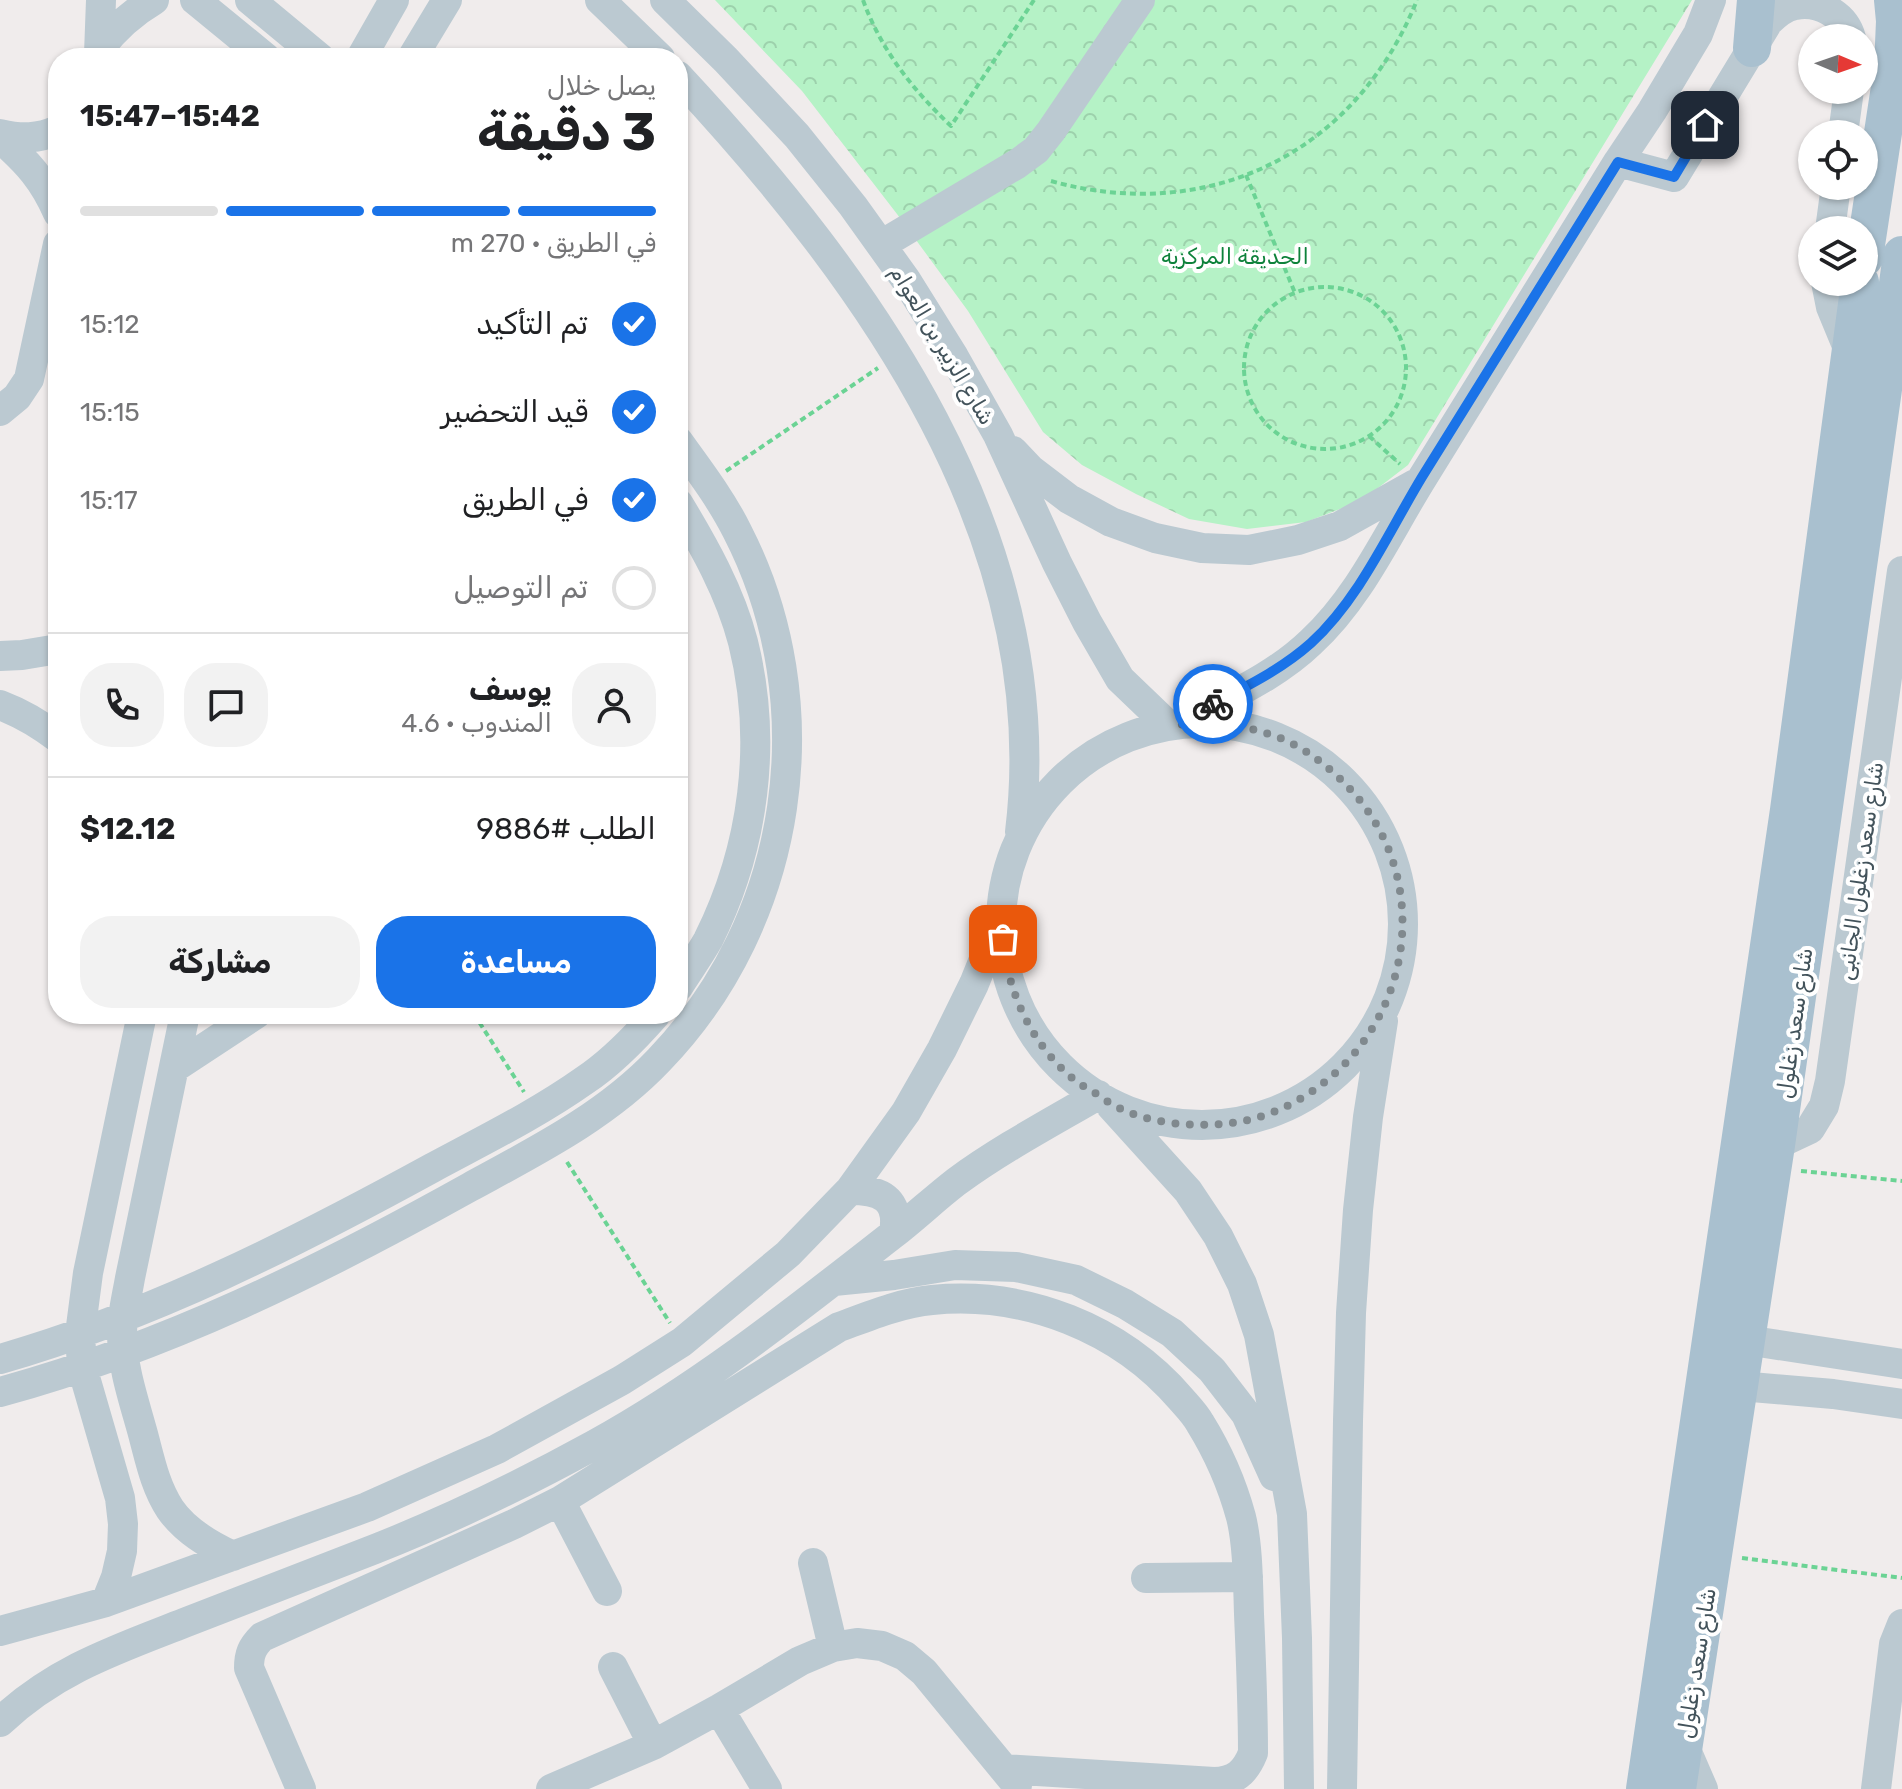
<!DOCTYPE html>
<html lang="ar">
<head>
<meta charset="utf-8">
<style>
  body { margin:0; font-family:Rubik,Cairo,sans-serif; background:#f2f2f2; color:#202124; direction:rtl; height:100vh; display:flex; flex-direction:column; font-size:30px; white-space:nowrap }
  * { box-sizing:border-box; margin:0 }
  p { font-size:26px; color:#757577 }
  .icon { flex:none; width:44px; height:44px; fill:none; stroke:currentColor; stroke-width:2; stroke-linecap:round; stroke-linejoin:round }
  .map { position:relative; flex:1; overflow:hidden; direction:ltr }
  .drawer { position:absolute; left:48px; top:48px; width:640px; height:976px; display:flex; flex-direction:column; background:#fff; border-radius:32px; box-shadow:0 2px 6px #0004; direction:rtl }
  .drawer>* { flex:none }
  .needle { width:52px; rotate:92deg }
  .controls { position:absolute; left:1798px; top:24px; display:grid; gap:16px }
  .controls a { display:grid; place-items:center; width:80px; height:80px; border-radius:50%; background:#fff; box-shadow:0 2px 6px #0004; font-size:40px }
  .pin { position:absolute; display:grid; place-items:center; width:68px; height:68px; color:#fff; margin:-34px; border-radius:16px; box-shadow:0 4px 12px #0006 }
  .courier { position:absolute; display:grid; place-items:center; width:80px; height:80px; margin:-40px; border:6px solid #1a73e8; border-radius:50%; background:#fff; color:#222; box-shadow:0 2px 10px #0007 }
  .overview em { font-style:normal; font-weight:700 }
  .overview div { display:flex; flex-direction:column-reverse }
  .overview { display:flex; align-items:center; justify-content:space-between; height:136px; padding:0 32px }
  h1 { font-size:52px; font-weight:700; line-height:60px }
  .bar { display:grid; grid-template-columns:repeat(4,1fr); gap:12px 8px; align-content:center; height:96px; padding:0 32px }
  .bar i { height:10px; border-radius:6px; background:#e0e0e0 }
  .bar .current { background:#1a73e8 }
  .bar p { grid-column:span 4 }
  .line { display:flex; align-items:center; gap:20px; padding:0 32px; border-top:2px solid #e0e0e0 }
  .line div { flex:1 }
  .round { display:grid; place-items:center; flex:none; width:84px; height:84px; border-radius:32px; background:#f2f2f2 }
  ol { padding:0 32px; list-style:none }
  li { display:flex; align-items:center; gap:24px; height:88px }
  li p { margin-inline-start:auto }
  li .icon { padding:8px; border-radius:50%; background:#1a73e8; color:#fff; stroke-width:4 }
  li:last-child { color:#757577 }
  li i { width:44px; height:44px; border:4px solid #e0e0e0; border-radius:50% }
  .button { display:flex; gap:16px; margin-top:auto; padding:16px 32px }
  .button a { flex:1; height:92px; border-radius:32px; background:#1a73e8; color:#fff; font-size:32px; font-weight:700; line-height:92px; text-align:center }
  .button a+a { background:#f2f2f2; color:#202124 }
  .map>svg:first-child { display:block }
  .park { fill:url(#park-crowns) }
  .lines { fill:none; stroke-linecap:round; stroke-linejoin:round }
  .path { stroke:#6bd394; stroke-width:4; stroke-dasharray:6 4; stroke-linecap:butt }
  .minor { stroke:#bbc9d1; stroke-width:30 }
  .major { stroke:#a9c0cf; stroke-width:38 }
  .done { stroke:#80898e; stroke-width:8; stroke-dasharray:0 14.4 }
  .route { stroke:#1a73e8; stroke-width:10 }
  .labels { text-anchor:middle; stroke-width:8; stroke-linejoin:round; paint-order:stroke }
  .park-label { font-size:22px; fill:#0e823b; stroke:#fff }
  .street-label { font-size:22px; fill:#43535b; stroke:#fff }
</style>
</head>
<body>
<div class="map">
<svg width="1902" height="1789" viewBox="0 0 1902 1789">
  <defs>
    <pattern id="park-crowns" width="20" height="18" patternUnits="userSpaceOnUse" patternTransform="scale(2)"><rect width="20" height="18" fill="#b5f2c6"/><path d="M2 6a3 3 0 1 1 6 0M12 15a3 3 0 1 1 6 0" fill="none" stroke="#9dd1ac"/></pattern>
  </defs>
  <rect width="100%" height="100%" fill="#f0ecec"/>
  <!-- park -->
  <path class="park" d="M715 0H1692L1408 465 1361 501 1306 522 1247 529 1189 519 1136 494 1082 465 1043 432 968 311 897 214 802 91Z"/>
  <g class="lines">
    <!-- path -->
    <path class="path" d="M863 0C881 50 913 90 951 126L1034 0
      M1246 175 1295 293
      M1051 181C1209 225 1356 153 1417 0
      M1244 368a81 81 0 1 1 162 0a81 81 0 1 1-162 0Z
      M1369 436 1400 464
      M726 471 878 368
      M474 1014 524 1092
      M567 1162 670 1323
      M1801 1171 1902 1181
      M1742 1558 1902 1578"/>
    <!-- minor -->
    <path class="minor" d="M195 0 266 58
      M250 0 320 58
      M600 0 660 58
      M665 0 726 60 797 136 853 206 906 280 954 357 998 435 1057 563 1087 622 1120 679 1168 725
      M100 48C116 27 132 13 154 0
      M99 54 101 0
      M361 58 394 0
      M412 58 447 0
      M678 76C868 280 1056 538 1020 832
      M0 134C21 139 38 139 58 130
      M1843 134 1849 90
      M0 138C28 163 43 179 58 213
      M1618 162 1674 177 1768 22C1776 14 1784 7 1795 5 1819 0 1845 15 1851 38
      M1830 230 1836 186
      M881 245 1017 164 1036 150 1051 131 1140 0
      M1826 282 1831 307 1850 353
      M0 411 17 397 29 379 58 244
      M1013 451 1031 470 1069 499 1111 522 1155 538 1202 548 1249 550 1298 540 1340 526 1415 484
      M678 503C704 546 730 592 743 642 768 742 754 848 708 940 699 956 688 971 678 987
      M0 656 22 655 58 649
      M0 705C21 713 40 724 58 738
      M1182 722C1225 698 1275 677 1311 642 1360 597 1388 533 1423 477 1488 372 1553 267 1618 162L1652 111 1698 34 1711 0
      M1001 924a201 201 0 1 1 402 0a201 201 0 1 1-402 0Z
      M185 1014 130 1278C127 1296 122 1314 122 1333 122 1367 134 1401 143 1434 150 1460 155 1486 170 1509 185 1531 209 1545 233 1556
      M174 1068 256 1014
      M1111 1106 1188 1191 1218 1236 1242 1284 1259 1335 1292 1514 1297 1638 1299 1789
      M1776 1145 1810 1129 1824 1106 1830 1081 1902 571
      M850 1190C880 1190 900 1198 894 1233
      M834 1281 894 1275 955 1265 1016 1267 1076 1280 1125 1304 1172 1333 1212 1370 1246 1414 1274 1476
      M1746 1340 1902 1364
      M0 1359C153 1315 293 1244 432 1168 484 1140 537 1114 585 1080 612 1062 635 1038 656 1014
      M1740 1386 1833 1394 1902 1404
      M0 1392C166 1347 321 1270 470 1187 536 1151 606 1116 659 1060 794 920 826 704 737 531 721 499 699 470 678 441
      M560 1501 607 1591
      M813 1563 833 1647
      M1146 1578 1248 1577
      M106 1602 116 1577 122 1551 123 1524 120 1498 82 1367 80 1334 88 1273 142 1014
      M0 1631 106 1602 367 1507 497 1449 622 1380 682 1342 788 1254 850 1190 906 1112 942 1049 974 984 1001 917
      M613 1667 653 1745
      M719 1709 767 1789
      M0 1722C55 1670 115 1650 184 1623 247 1598 312 1574 375 1549 451 1519 523 1484 594 1445 701 1386 796 1310 892 1235 914 1218 934 1199 956 1182 1001 1149 1050 1123 1098 1095
      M1683 1743 1703 1789
      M301 1789 249 1668C249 1654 252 1647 262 1637L514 1524 560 1501 839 1327C869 1316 900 1303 932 1300 1026 1291 1120 1328 1181 1399 1188 1407 1195 1414 1200 1423 1218 1452 1232 1484 1241 1517 1248 1545 1248 1584 1249 1614 1251 1660 1253 1707 1253 1753 1245 1773 1235 1781 1214 1782L1005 1769
      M551 1789 653 1745 719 1709 800 1661 833 1647 857 1643 882 1646 905 1656 924 1672 1017 1785
      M1342 1789 1348 1421 1351 1313 1358 1210 1368 1117 1383 1021
      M1876 1789 1894 1644 1902 1624"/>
    <!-- major -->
    <path class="major" d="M1752 48 1756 0
      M1864 258 1893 67 1895 21 1893 0
      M1645 1789 1789 810 1860 282
      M1677 1789 1776 1145 1902 255"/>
  </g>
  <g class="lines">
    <!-- done -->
    <path class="done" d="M1003 939C1007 990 1031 1043 1071 1077 1080 1085 1091 1090 1101 1097 1135 1122 1182 1127 1223 1124 1259 1121 1294 1106 1322 1084 1415 1013 1431 877 1351 790 1329 766 1302 745 1272 735 1240 724 1209 722 1176 725L1213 704"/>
    <!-- route -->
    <path class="route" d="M1213 704C1247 686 1282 669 1311 643 1360 598 1388 533 1422 477 1488 372 1553 267 1618 162L1674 177 1705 125"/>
  </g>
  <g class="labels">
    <!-- park labels -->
    <g class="park-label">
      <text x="1235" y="264">الحديقة المركزية</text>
    </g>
    <!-- street labels -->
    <g class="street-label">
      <text transform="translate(943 345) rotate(59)" y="8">شارع الزبير بن العوام</text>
      <text transform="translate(1860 871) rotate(-82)" y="8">شارع سعد زغلول الجانبى</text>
      <text transform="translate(1794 1023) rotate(-82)" y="8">شارع سعد زغلول</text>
      <text transform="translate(1696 1663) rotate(-81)" y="8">شارع سعد زغلول</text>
    </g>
  </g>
</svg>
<div class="controls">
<a><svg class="needle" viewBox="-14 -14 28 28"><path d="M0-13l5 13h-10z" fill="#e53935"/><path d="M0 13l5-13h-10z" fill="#757577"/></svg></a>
<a><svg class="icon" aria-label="locate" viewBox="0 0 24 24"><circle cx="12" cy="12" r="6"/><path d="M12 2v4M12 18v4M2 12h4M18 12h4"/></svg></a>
<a><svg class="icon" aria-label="layers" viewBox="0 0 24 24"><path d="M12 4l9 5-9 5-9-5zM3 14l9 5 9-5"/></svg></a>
</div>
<div class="pin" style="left:1003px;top:939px;background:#ea580c"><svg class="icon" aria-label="bag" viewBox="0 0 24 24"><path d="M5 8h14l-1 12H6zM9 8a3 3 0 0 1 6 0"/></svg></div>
<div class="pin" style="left:1705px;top:125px;background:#1f2937"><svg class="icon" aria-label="home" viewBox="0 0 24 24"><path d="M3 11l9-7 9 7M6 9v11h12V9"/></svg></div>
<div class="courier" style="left:1213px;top:704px"><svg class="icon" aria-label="bike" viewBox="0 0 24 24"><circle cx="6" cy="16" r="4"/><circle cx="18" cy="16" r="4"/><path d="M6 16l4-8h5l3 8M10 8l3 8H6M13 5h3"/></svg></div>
<section class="drawer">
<div class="overview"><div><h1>3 دقيقة</h1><p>يصل خلال</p></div><em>15:42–15:47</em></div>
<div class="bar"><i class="current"></i><i class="current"></i><i class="current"></i><i></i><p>في الطريق · 270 m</p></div>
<ol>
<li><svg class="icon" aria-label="check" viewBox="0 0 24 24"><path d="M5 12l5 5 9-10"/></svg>تم التأكيد<p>15:12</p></li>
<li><svg class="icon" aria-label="check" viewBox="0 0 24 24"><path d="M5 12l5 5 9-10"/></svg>قيد التحضير<p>15:15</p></li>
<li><svg class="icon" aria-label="check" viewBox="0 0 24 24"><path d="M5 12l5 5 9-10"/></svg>في الطريق<p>15:17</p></li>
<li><i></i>تم التوصيل</li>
</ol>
<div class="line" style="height:144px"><a class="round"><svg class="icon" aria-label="person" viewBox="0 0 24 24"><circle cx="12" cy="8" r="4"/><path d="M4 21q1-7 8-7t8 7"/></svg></a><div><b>يوسف</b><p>المندوب · 4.6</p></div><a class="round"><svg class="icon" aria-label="chat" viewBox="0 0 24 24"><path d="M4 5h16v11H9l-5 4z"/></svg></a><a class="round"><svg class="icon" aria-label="phone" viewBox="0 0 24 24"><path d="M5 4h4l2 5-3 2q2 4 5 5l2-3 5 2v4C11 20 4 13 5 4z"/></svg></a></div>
<div class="line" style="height:104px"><div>الطلب #9886</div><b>$12.12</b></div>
<div class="button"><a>مساعدة</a><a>مشاركة</a></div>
</section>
</div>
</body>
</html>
